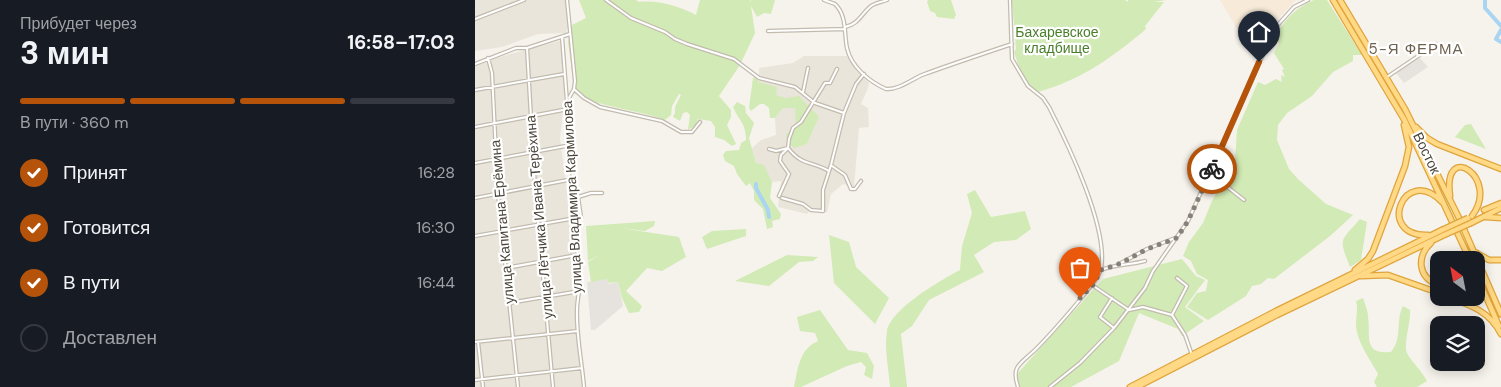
<!DOCTYPE html>
<html lang="ru">
<head>
<meta charset="utf-8">
<style>
  body { margin:0; font-family:"DM Sans",sans-serif; background:#20242c; color:#f1f3f6; height:100vh; display:flex; flex-direction:column; font-size:19px; white-space:nowrap }
  * { box-sizing:border-box; margin:0 }
  p { font-size:16px; color:#9ea1a6 }
  .icon { flex:none; width:28px; height:28px; fill:none; stroke:currentColor; stroke-width:2; stroke-linecap:round; stroke-linejoin:round }
  .map { position:relative; flex:1; overflow:hidden }
  .details { display:flex; flex-direction:column; background:#171b24; width:475px }
  .details>* { flex:none }
  .needle { width:32px; rotate:328deg }
  .tools { position:absolute; left:955px; top:251px; display:grid; gap:10px }
  .tools a { display:grid; place-items:center; width:55px; height:55px; border-radius:10px; background:#171b24; box-shadow:0 2px 12px #0003; font-size:25px }
  .pin { position:absolute; display:grid; place-items:center; width:42px; height:42px; color:#fff; margin:-51px -21px; border-radius:50% 50% 50% 0; rotate:-45deg; box-shadow:0 0 5px #0007 }
  .pin .icon { rotate:45deg }
  .courier { position:absolute; display:grid; place-items:center; width:50px; height:50px; margin:-25px; border:4px solid #b45309; border-radius:50%; background:#fff; color:#222; box-shadow:0 1px 6px #0007 }
  .headline em { font-style:normal; font-weight:700 }
  .headline div { display:flex; flex-direction:column-reverse }
  .headline { display:flex; align-items:center; justify-content:space-between; height:85px; padding:0 20px }
  h1 { font-size:32px; font-weight:700; line-height:38px }
  .bar { display:grid; grid-template-columns:repeat(4,1fr); gap:8px 5px; align-content:center; height:60px; padding:0 20px }
  .bar i { height:6px; border-radius:4px; background:#363941 }
  .bar .on { background:#b45309 }
  .bar p { grid-column:span 4 }
  ol { padding:0 20px; list-style:none }
  li { display:flex; align-items:center; gap:15px; height:55px }
  li p { margin-inline-start:auto }
  li .icon { padding:5px; border-radius:50%; background:#b45309; color:#fff; stroke-width:4 }
  li:last-child { color:#9ea1a6 }
  li i { width:28px; height:28px; border:2px solid #363941; border-radius:50% }
  main { display:flex; flex:1; min-height:0 }
  .map>svg:first-child { display:block }
  .residential { fill:#eae5da }
  .commercial { fill:#f7ead8 }
  .industrial { fill:#e6e2dd }
  .green { fill:#d2eab5 }
  .lines { fill:none; stroke-linecap:round; stroke-linejoin:round }
  .river { stroke:#a9d4f2; stroke-width:4 }
  .minor-casing { stroke:#c2bbae; stroke-width:4.5 }
  .trunk-casing { stroke:#e0a43c; stroke-width:7 }
  .minor { stroke:#fff; stroke-width:2 }
  .trunk { stroke:#ffd985; stroke-width:4.5 }
  .trunk-bridge-casing { stroke:#e0a43c; stroke-width:7; stroke-linecap:butt }
  .trunk-bridge { stroke:#ffd985; stroke-width:4.5 }
  .done { stroke:#878178; stroke-width:5; stroke-dasharray:0 9 }
  .route { stroke:#b45309; stroke-width:6 }
  .labels { text-anchor:middle; stroke-width:4.5; stroke-linejoin:round; paint-order:stroke }
  .park-label { font-size:14px; fill:#4a7f2a; stroke:#fff }
  .street-label { font-size:14px; fill:#4b4439; stroke:#fff }
  .neighbourhood-label { font-size:15px; letter-spacing:1px; fill:#6e6250; stroke:#fff }
</style>
</head>
<body>
<main>
<section class="details">
<div class="headline"><div><h1>3 мин</h1><p>Прибудет через</p></div><em>16:58–17:03</em></div>
<div class="bar"><i class="on"></i><i class="on"></i><i class="on"></i><i></i><p>В пути · 360 m</p></div>
<ol>
<li><svg class="icon" aria-label="check" viewBox="0 0 24 24"><path d="M5 12l5 5 9-10"/></svg>Принят<p>16:28</p></li>
<li><svg class="icon" aria-label="check" viewBox="0 0 24 24"><path d="M5 12l5 5 9-10"/></svg>Готовится<p>16:30</p></li>
<li><svg class="icon" aria-label="check" viewBox="0 0 24 24"><path d="M5 12l5 5 9-10"/></svg>В пути<p>16:44</p></li>
<li><i></i>Доставлен</li>
</ol>
</section>
<div class="map">
<svg width="1026" height="387" viewBox="0 0 1026 387">
  <rect width="100%" height="100%" fill="#f6f3ec"/>
  <!-- residential -->
  <path class="residential" d="M0 0H90L93 26 91 33 63 34 27 47 0 51Z
    M88 40 91 83 85 138 104 287 100 308 107 387H0V67L6 62Z
    M329 56H372L394 83 393 88 386 104 393 108 394 127 384 128 379 187 368 184 356 194 352 212 341 211 336 209 332 214 303 207 306 181 297 182 289 166 281 163 277 148 286 140 301 135 300 118 308 108H320L324 146 332 144 344 117 311 98 300 95 301 87 284 82V68L318 63Z"/>
  <!-- commercial -->
  <path class="commercial" d="M745 0H821L800 22 764 32Z"/>
  <!-- industrial -->
  <path class="industrial" d="M944 57 953 67 929 83 921 73Z
    M132 279 134 284 143 282 148 306 120 330H116L112 282Z"/>
  <!-- green -->
  <path class="green" d="M104 0H161L164 2C184 0 203 6 221 15L225 0H275L276 2V0H300L296 14 289 13 282 17 276 6 280 33 265 65 244 96 256 110V117L252 125 261 144 257 146 249 140 240 137V127L236 121 223 119 221 125 213 130 215 115 212 112 208 113 205 121 198 117 200 113V107L206 95 204 94 197 106 196 115 190 120C160 109 128 108 100 94L93 42 97 25 111 18Z
    M453 0H476L481 15 479 19 462 17 460 13 455 11 452 2Z
    M537 0H650L653 2V0H691L679 2H689L670 26 671 29C638 57 606 80 563 92 550 86 543 64 539 52L541 49Z
    M839 0H852L887 55H878V61L858 72 837 96 812 113 803 125 802 140 814 169 823 179 851 204 878 215 855 236 799 279 793 278 786 284 777 286 771 296 733 320 712 307 722 293 731 291 733 280 722 274 716 261 708 256 714 242 728 223 737 201 760 160 762 130 783 82 790 85 801 79 807 82 806 75 810 77 807 70 809 69 799 53 804 44 800 36C810 19 822 7 839 0Z
    M869 11 914 83 944 140 981 221 980 222 935 126Z
    M281 77 284 82 302 87 301 95 311 98 324 96 344 117 332 144 319 148 312 142 311 134 321 128 320 108H308L300 118H295L294 108 289 104H285L276 111 274 108 278 78Z
    M262 102 270 106 271 113 279 123 274 138 281 163 289 165 297 182 295 198 306 214 305 219 297 221 298 227 292 229 288 209 279 200V191L275 183 271 186 262 174 259 166 250 161 248 155 251 151 264 150 266 143 271 140C271 123 264 121 258 107Z
    M996 124 1011 149 980 137 990 125Z
    M500 190 516 217 550 211 556 229 541 240 519 242 499 255 509 272 454 300 437 326 426 334 432 387H415C414 370 409 349 412 332 414 310 466 280 485 270L487 246 497 213 492 194Z
    M885 219 892 222 886 260 875 267C864 238 864 243 885 219Z
    M180 221 179 226 170 231 145 228 204 237 211 257 187 271 172 268 151 291 167 306 164 312 154 313 147 298 143 282 134 283 132 279 116 282 113 262 125 255 113 261 111 226Z
    M271 229V236L232 249 227 237 237 231Z
    M354 235 374 242 381 267 414 298 400 324 359 283Z
    M312 255 343 257 338 261 324 262 294 286 260 281Z
    M707 259 721 276 730 280 710 307 729 321 707 336 703 329 664 313 644 361 596 387H545L541 375 628 279Z
    M888 298C890 304 893 311 893 317 896 335 887 355 916 352 928 338 920 321 928 306L935 310C936 322 928 345 932 353 935 360 947 371 952 381L942 387H902L899 382 903 374C896 361 885 346 882 332 879 320 884 311 881 301Z
    M345 310 373 350 392 353 399 366 397 379 389 375 391 367 386 362 372 366 326 387H319C323 369 324 349 343 341L340 333 325 331 322 317Z"/>
  <g class="lines">
    <!-- river -->
    <path class="river" d="M1010 0V8L1026 26
      M1026 30 1021 39 1026 42
      M281 184V188L293 210 294 217"/>
    <!-- minor casing -->
    <g class="minor-casing">
      <path id="minor" d="M92 0 100 81 99 89 94 98
        M131 0 156 18 190 32 200 39 212 44 259 59 284 78 320 87 340 103 369 113
        M349 0 360 4
        M535 0 537 59 553 86 568 98 574 107C593 144 634 229 626 269 624 281 572 338 561 349 555 355 546 361 542 368 539 374 541 381 543 387
        M360 4C372 15 369 34 372 48 376 67 395 82 411 89 423 90 436 80 447 75 477 64 507 54 537 44
        M0 19 49 0
        M370 27C383 25 387 13 396 6 400 3 407 2 412 0
        M293 31 370 29
        M87 37 98 179C95 213 103 246 105 279 105 290 102 300 102 310 101 335 107 362 109 387
        M52 48 60 187 78 387
        M13 58 17 73 23 194 43 387
        M0 64 41 48H52L95 34
        M912 77 961 44
        M99 89 109 98 125 107 187 121 206 132H217L225 122
        M0 90 89 74
        M328 92 333 68
        M0 127 93 109
        M294 149 301 151 313 148C327 166 337 161 354 171
        M0 163 96 145
        M357 166 370 175 376 189H380L386 181
        M734 177 750 185 769 200
        M304 196 314 174 305 161 306 155 313 148 314 139 318 128 326 122 350 83H355L362 69
        M103 197 116 193H127
        M0 198 98 179
        M307 198 328 204 336 210 348 211V190L356 165 369 113 381 84 389 74
        M0 236 106 217 103 197 98 186
        M644 264 672 249 700 238
        M31 268 102 255
        M626 270C641 264 655 265 670 261
        M617 285 654 310
        M637 298 625 317 639 328
        M34 303 105 291
        M654 310 668 307 697 315 710 335 717 355
        M697 315 712 286 702 278
        M0 342 103 331
        M3 342 8 387
        M0 380 107 368
        M575 387 605 363 639 328 670 288 678 271 713 221 800 28 819 7 833 0"/>
    </g>
    <!-- trunk casing -->
    <g class="trunk-casing">
      <path id="trunk" d="M858 0 930 121 995 260
        M865 0 930 109 984 218 1026 314
        M941 127 952 138 962 144 1026 169
        M975 196C967 139 1026 178 997 216
        M1009 210 1026 203
        M1011 217 1026 218
        M996 223 1026 208
        M953 235C900 237 929 163 967 202
        M956 243C941 257 943 278 964 285
        M1000 252 1014 260H1026
        M880 270 893 259 898 251 930 166 934 147 929 125
        M1001 274 1024 326
        M886 276 913 275 964 293
        M975 298C996 305 1015 312 1026 334
        M655 387 801 311 967 230
        M662 387 802 315 969 235"/>
    </g>
    <!-- minor -->
    <use href="#minor" class="minor"/>
    <!-- trunk -->
    <use href="#trunk" class="trunk"/>
    <!-- trunk-bridge casing -->
    <g class="trunk-bridge-casing">
      <path id="trunk-bridge" d="M967 230 993 218
        M969 235 996 223"/>
    </g>
    <!-- trunk-bridge -->
    <use href="#trunk-bridge" class="trunk-bridge"/>
  </g>
  <g class="lines">
    <!-- done -->
    <path class="done" d="M605 298 618 285 626 270 644 264 672 249 702 238 713 221 737 169"/>
    <!-- route -->
    <path class="route" d="M737 169 784 62"/>
  </g>
  <g class="labels">
    <!-- park labels -->
    <g class="park-label">
      <text x="582" y="37">Бахаревское<tspan x="582" dy="16">кладбище</tspan></text>
    </g>
    <!-- street labels -->
    <g class="street-label">
      <text transform="translate(952 153) rotate(64)" y="5">Восток</text>
      <text transform="translate(97 197) rotate(-93)" y="5">улица Владимира Кармилова</text>
      <text transform="translate(64 217) rotate(-95)" y="5">улица Лётчика Ивана Терёхина</text>
      <text transform="translate(27 222) rotate(-95)" y="5">улица Капитана Ерёмина</text>
    </g>
    <!-- neighbourhood labels -->
    <g class="neighbourhood-label">
      <text x="941" y="54">5-Я ФЕРМА</text>
    </g>
  </g>
</svg>
<div class="tools">
<a><svg class="needle" viewBox="-14 -14 28 28"><path d="M0-13l5 13h-10z" fill="#e53935"/><path d="M0 13l5-13h-10z" fill="#9ea1a6"/></svg></a>
<a><svg class="icon" aria-label="layers" viewBox="0 0 24 24"><path d="M12 4l9 5-9 5-9-5zM3 14l9 5 9-5"/></svg></a>
</div>
<div class="pin" style="left:605px;top:298px;background:#ea580c"><svg class="icon" aria-label="bag" viewBox="0 0 24 24"><path d="M5 8h14l-1 12H6zM9 8a3 3 0 0 1 6 0"/></svg></div>
<div class="pin" style="left:784px;top:62px;background:#1f2937"><svg class="icon" aria-label="home" viewBox="0 0 24 24"><path d="M3 11l9-7 9 7M6 9v11h12V9"/></svg></div>
<div class="courier" style="left:737px;top:169px"><svg class="icon" aria-label="bike" viewBox="0 0 24 24"><circle cx="6" cy="16" r="4"/><circle cx="18" cy="16" r="4"/><path d="M6 16l4-8h5l3 8M10 8l3 8H6M13 5h3"/></svg></div>
</div>
</main>
</body>
</html>
